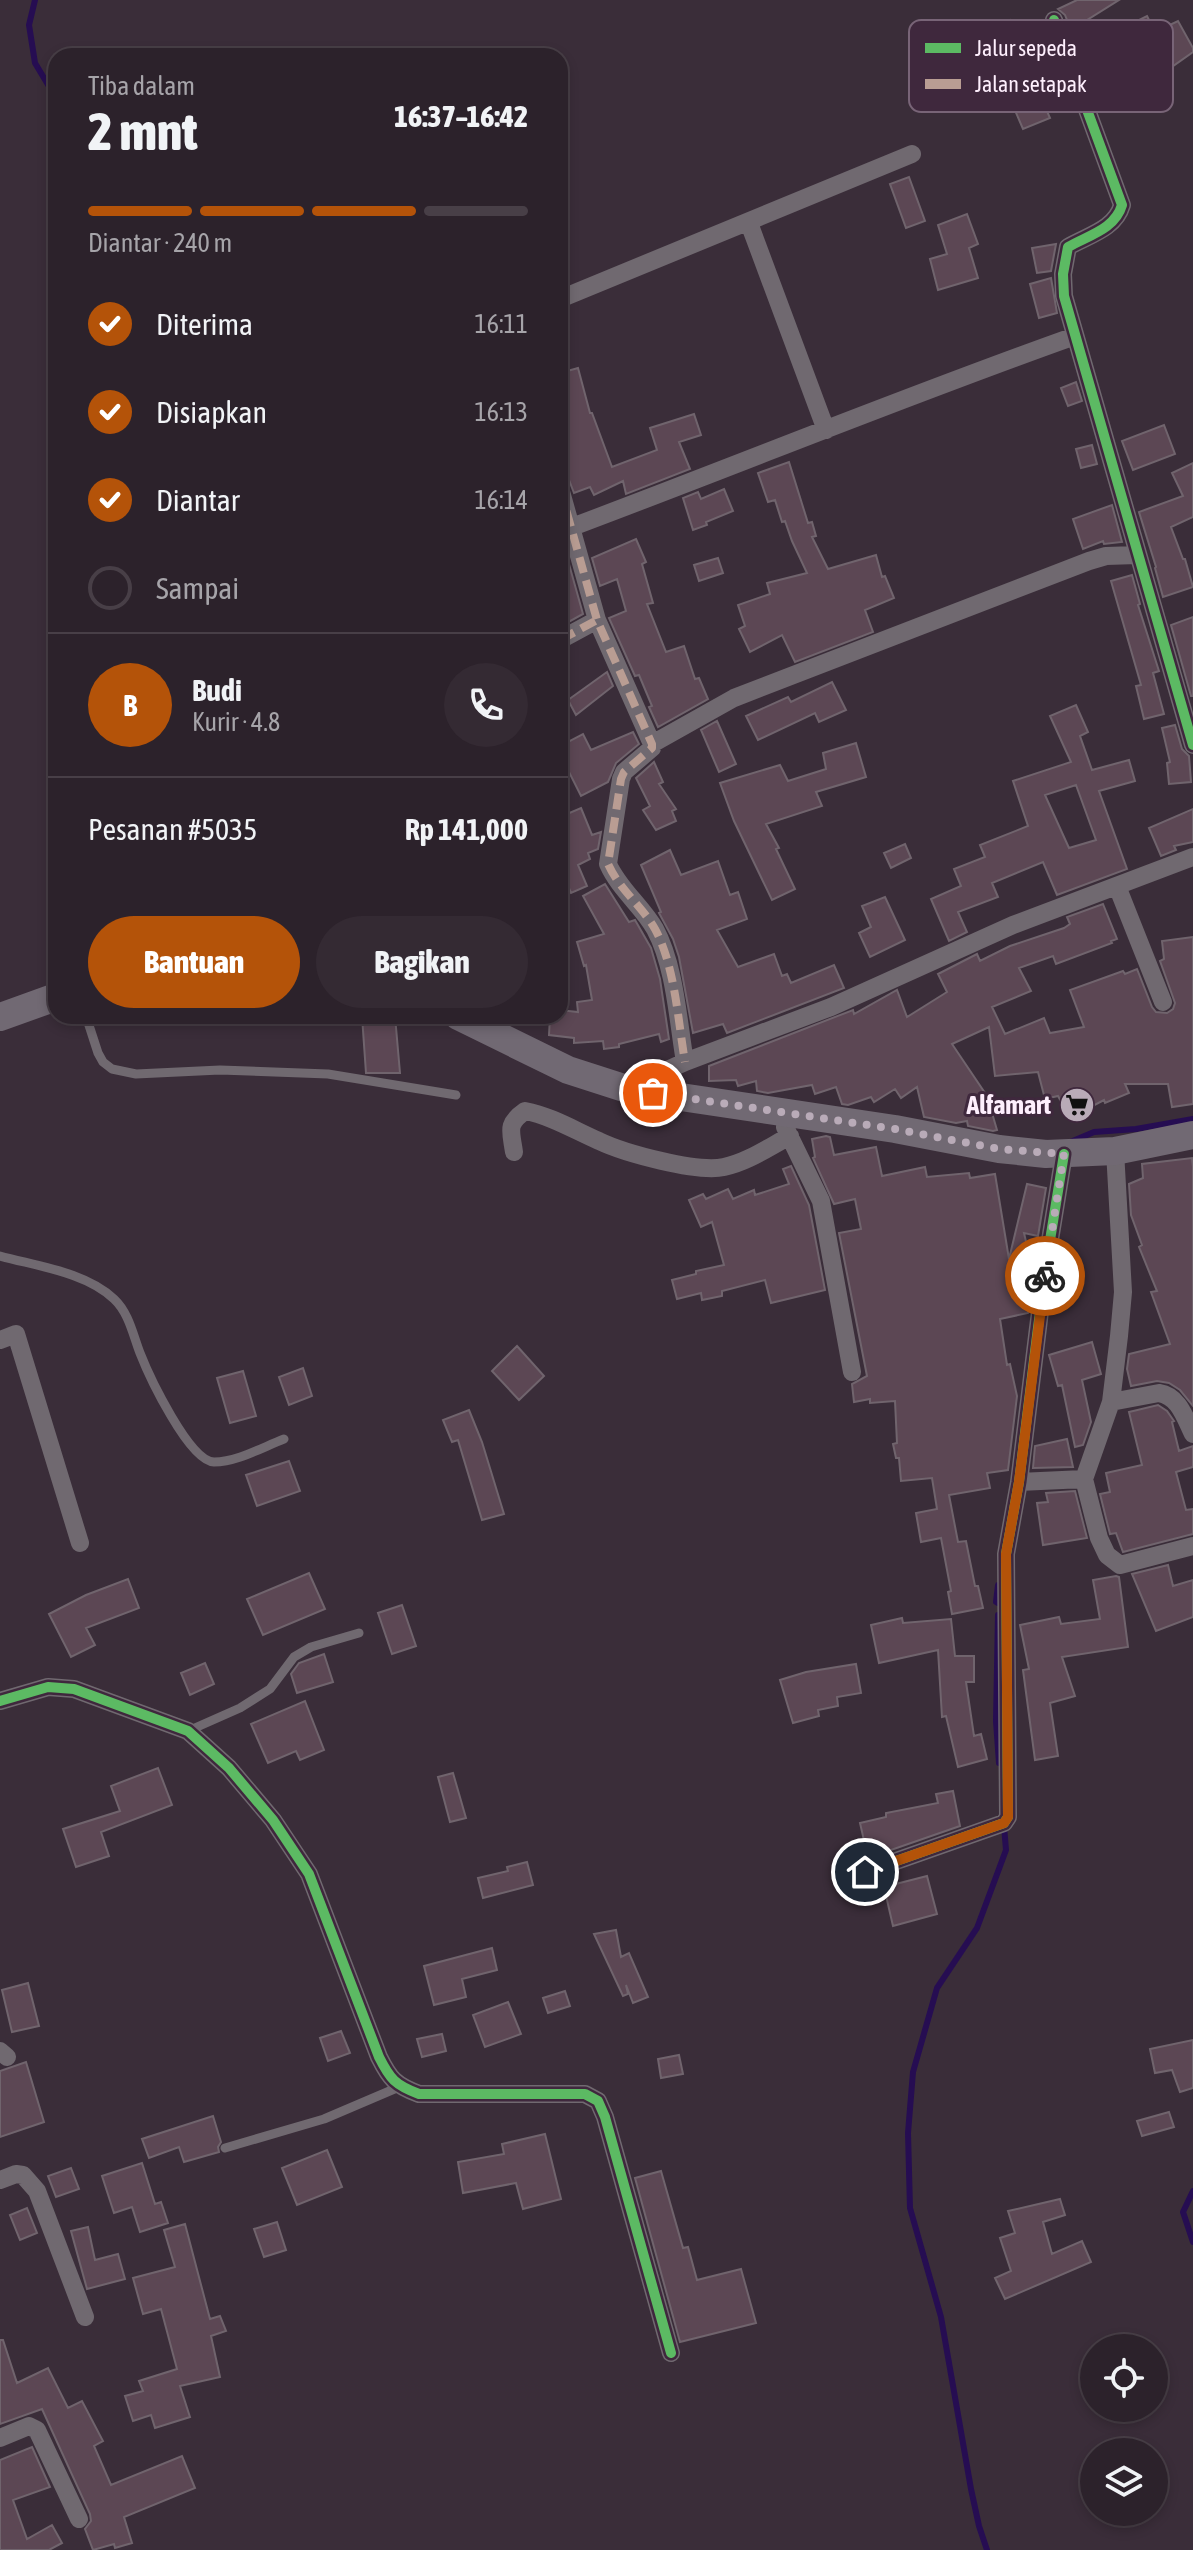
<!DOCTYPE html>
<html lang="id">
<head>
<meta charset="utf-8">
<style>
  body { margin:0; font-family:"Asap Condensed",sans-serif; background:#342a33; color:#f1f3f6; height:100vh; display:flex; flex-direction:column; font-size:30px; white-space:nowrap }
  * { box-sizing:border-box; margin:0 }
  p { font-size:26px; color:#a6a4a9 }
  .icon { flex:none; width:44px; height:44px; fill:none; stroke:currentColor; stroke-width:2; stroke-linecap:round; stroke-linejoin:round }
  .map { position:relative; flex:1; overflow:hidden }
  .drawer { position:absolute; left:48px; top:48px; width:520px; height:976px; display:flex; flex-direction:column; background:#2c222b; border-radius:24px; box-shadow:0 4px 12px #0003,0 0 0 2px #483f47 }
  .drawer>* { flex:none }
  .tools { position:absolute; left:1080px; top:2334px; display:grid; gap:16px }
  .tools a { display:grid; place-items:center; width:88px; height:88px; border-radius:50%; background:#2c222b; box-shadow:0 4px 12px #0003,0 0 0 2px #483f47; font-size:40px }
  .pin { position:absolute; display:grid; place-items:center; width:68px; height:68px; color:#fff; margin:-34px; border:4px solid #fff; border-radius:50%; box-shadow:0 2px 8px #0007 }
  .courier { position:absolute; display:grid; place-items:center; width:80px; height:80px; margin:-40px; border:6px solid #b45309; border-radius:50%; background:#fff; color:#222; box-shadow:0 2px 10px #0007 }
  .headline em { font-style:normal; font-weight:800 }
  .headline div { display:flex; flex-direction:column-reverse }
  .headline { display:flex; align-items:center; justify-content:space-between; height:136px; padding:0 40px }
  h1 { font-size:52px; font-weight:800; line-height:60px }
  .bar { display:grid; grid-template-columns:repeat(4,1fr); gap:12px 8px; align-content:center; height:96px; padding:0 40px }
  .bar i { height:10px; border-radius:6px; background:#483f47 }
  .bar .on { background:#b45309 }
  .bar p { grid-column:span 4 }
  .line { display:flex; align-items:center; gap:20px; padding:0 40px; border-top:2px solid #483f47 }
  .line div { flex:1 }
  .round { display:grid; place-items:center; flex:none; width:84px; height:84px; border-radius:42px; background:#342a33 }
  ol { padding:0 40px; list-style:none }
  li { display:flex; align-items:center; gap:24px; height:88px }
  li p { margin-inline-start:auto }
  li .icon { padding:8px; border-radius:50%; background:#b45309; color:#fff; stroke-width:4 }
  li:last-child { color:#a6a4a9 }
  li i { width:44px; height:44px; border:4px solid #483f47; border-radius:50% }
  .cta { display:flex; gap:16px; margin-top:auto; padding:16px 40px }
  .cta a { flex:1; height:92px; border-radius:48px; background:#b45309; color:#fff; font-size:32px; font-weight:800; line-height:92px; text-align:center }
  .cta a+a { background:#342a33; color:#f1f3f6 }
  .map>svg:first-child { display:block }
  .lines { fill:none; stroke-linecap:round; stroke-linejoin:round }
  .stream { stroke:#260d52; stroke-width:6 }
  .building { fill:#5c4754; stroke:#70646d; stroke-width:2; fill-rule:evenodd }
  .lane { stroke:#706970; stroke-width:9 }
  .street { stroke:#706970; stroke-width:18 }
  .primary { stroke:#716973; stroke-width:28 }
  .quiet { stroke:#b99d93; stroke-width:8; stroke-dasharray:16 8; stroke-linecap:butt }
  .cycleway-casing { stroke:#3f283d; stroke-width:15 }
  .cycleway { stroke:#5cba63; stroke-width:10 }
  .done { stroke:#b9abb8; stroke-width:8; stroke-dasharray:0 14.4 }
  .route { stroke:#b45309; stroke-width:10 }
  .labels { text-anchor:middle; stroke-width:6; stroke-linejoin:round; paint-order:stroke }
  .poi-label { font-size:26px; font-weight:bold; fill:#feeffd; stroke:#3f283d; text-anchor:end }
  .key { fill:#3f283d; stroke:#786477; stroke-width:2 }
  .key-label { font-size:22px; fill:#feeffd }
</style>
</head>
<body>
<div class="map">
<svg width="1193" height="2550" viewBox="0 0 1193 2550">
  <rect width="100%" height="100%" fill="#3a2d39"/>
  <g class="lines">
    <!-- stream -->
    <path class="stream" d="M35 0 29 25 35 63 56 98
      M1068 1143 1094 1132 1136 1129 1193 1119
      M998 1603V1597L996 1602 998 1585
      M998 1615 996 1721 999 1763
      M1193 2191 1183 2212 1193 2242
      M987 2550 979 2526 971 2489 941 2317 910 2208 908 2133 913 2072 937 1988 977 1928 1006 1850 1004 1826"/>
  </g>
  <!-- building -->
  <path class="building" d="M1077 0H1119L1071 30 1065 15 1058 9Z
    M1147 16 1155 32 1178 21 1193 48V52L1166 71 1163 67 1113 95 1097 101 1078 50Z
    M1010 20 1033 68 1056 60 1065 85 1039 93 1050 118 1023 129 1014 108 1017 106 1007 81 1014 79 990 29Z
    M909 177 925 221 906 228 890 184Z
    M967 214 978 244 969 248 978 278 938 290 930 259 947 254 938 225Z
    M1056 244 1051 271 1037 273 1032 248Z
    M1051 278 1057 313 1039 318 1030 284Z
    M578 368 590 413H592L612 467 657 450 650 428 694 414 701 435 679 442 690 469 626 494 623 481 594 495 590 487 574 493 569 480 560 476V373Z
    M1076 382 1082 401 1068 406 1061 388Z
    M1164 425 1175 454 1133 470 1122 441Z
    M1092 445 1097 464 1081 468 1076 449Z
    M789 462 808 523 812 522 816 536 812 537 828 569 876 555 882 577 885 576 894 598 865 610 873 632 795 662 782 635 750 652 739 629 745 626 738 605 770 594 767 583 807 573 792 541 785 521 782 522 775 500 768 502 758 473Z
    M1193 463V517L1171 527 1183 559H1185L1193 587 1163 597 1155 568 1156 567 1139 512 1183 496 1172 473Z
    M724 489 733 511 706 522 707 525 693 530 683 498 698 492 701 499Z
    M1112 505 1122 542 1104 544 1103 541 1083 549 1073 519Z
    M560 532 583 614 563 625 560 619 565 615 560 603Z
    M636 539 646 562 642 564 653 603 647 604 666 652 684 646 695 679 699 678 708 699 658 727 649 707 652 706 639 675 635 676 609 618 626 611 617 579 600 586 592 558Z
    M718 558 723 573 699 581 694 565Z
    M1132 575 1140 604 1138 605 1159 671 1153 673 1164 714 1144 719 1136 686 1141 685 1111 581Z
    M1193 617V696H1191L1171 625Z
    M607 672 613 686 576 715 568 700Z
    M832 682 846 710 819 722 815 713 758 740 746 716 788 697 791 702Z
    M1076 705 1088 732 1080 736 1092 770 1129 760 1135 781 1099 791 1127 869 1057 895 1043 862 992 883 998 897 958 912 967 932 949 941 931 899 961 886 954 869 985 857 980 845 1028 826 1013 781 1071 762 1050 716ZM1076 785 1096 840 1069 848 1045 795Z
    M717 721 736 764 719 772 701 730Z
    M1175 725 1182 749 1189 756 1191 782 1169 784 1167 763 1170 762 1162 728Z
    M633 732 639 744 616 763 608 782 581 796 560 754V746L583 734 591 750Z
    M856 743 866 777 816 792 822 806 766 824 779 848 776 849 795 889 772 900 734 821 720 783 780 765 788 781 826 769 823 753Z
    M654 762 663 782 659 784 676 809 672 811 676 821 656 830 643 810 650 806 636 778Z
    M581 808 592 835 601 832 598 849 588 853 590 859 578 865 587 886 571 893 560 867V817Z
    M1193 809V842L1174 846 1176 850 1161 856 1149 828Z
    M905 844 911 858 891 868 884 853Z
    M670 850 681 875 718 861 730 895 738 892 747 919 717 930 738 967 774 954 782 976 787 974 791 983 834 965 844 988 727 1033 723 1024 693 1033 679 957 673 939 659 913 661 912 641 865Z
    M605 884 629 922 635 920 651 948 660 979 669 1039 661 1042 659 1034 619 1044V1047L604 1049 603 1041 574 1043V1038L549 1035 550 1016H560V1010L578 1012 577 1002 592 1000 586 965 584 966 577 942 604 934 583 896Z
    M885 897 905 940 870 957 859 933 871 927 862 906Z
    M1103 904 1117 939 1111 941 1112 943 1056 964 1053 956 1019 968 1031 991 992 1007 1005 1034 1044 1018 1050 1033 1084 1027 1070 990 1123 971 1125 974 1137 969 1152 1007 1156 1012 1167 1013 1173 1009 1175 1003 1160 961 1164 959 1162 941 1193 937V1104L1172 1107 1168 1084H1125L1129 1093 1105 1103 1104 1100 1070 1118 1058 1096 1045 1099 1038 1072 995 1076 989 1027 952 1044 987 1096 997 1130 993 1131 968 1126 967 1121 956 1123 924 1117 917 1087 901 1098 895 1089 874 1102 871 1097 848 1105 842 1104 836 1087 815 1094 812 1085 768 1093 757 1091 756 1081 738 1086 736 1080 709 1081V1066L853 1010 854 1014 897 990 907 1017 947 992 938 974 977 954 980 961 1010 946 1064 928 1070 924 1067 917Z
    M362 1016H395L400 1073H366Z
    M826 1136 830 1137 834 1155 876 1147 882 1176 925 1167 927 1177 969 1173 970 1178 995 1174 1009 1259 1027 1184 1046 1188 1038 1236 1024 1233 1031 1263 1021 1265 1029 1304 1028 1313 1000 1319 1007 1365 1010 1364 1017 1396 1008 1470 987 1473 990 1488 949 1495 958 1542 966 1541 975 1586H978L983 1608 952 1614 948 1592 951 1591 941 1538 921 1542 916 1513 937 1509 932 1478 901 1481 899 1458H896L893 1444 897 1443 895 1401 870 1403V1399L854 1402 852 1384 867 1376 839 1233 861 1229 855 1199 834 1204 813 1158 815 1157 812 1139Z
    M1192 1158 1193 1167V1406L1180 1390 1169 1383 1157 1381 1131 1386 1127 1369 1129 1354 1170 1344 1151 1292 1157 1291 1139 1247 1142 1245 1131 1215 1129 1184 1143 1178 1142 1164Z
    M791 1166 809 1205 825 1290 771 1303 765 1280 722 1291V1296L702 1300 701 1293 677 1299 672 1280 696 1274V1271L724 1265 712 1222 701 1227 689 1200 703 1194 706 1199 728 1189 733 1199 754 1190 755 1195 789 1184 783 1169Z
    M1092 1342 1101 1374 1082 1380 1091 1422 1083 1445 1075 1447 1062 1385 1058 1386 1049 1355Z
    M517 1346 544 1376 519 1400 492 1371Z
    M303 1368 312 1396 289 1405 279 1377Z
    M243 1371 256 1416 230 1423 217 1378Z
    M1158 1405 1167 1411 1174 1421 1172 1422 1179 1451 1193 1446V1467L1176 1472 1186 1510 1193 1509V1534L1123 1552 1116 1533 1110 1534 1100 1494 1110 1492 1106 1473 1142 1465 1129 1412Z
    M469 1410 482 1442 504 1514 482 1520 458 1440 452 1442 443 1420Z
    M1067 1439 1073 1467 1033 1468 1035 1446Z
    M289 1461 300 1491 257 1506 246 1475Z
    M1075 1491 1087 1538 1043 1545 1037 1503 1048 1502 1046 1493Z
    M1168 1565 1173 1586 1193 1580V1617L1156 1631 1132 1574Z
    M309 1573 325 1609 263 1635 247 1599Z
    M1116 1576 1119 1577 1128 1647 1062 1657 1075 1696 1050 1703 1058 1756 1035 1760 1023 1670 1029 1669 1020 1625 1059 1617 1061 1624 1100 1619 1093 1580Z
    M128 1579 139 1608 86 1628 95 1645 71 1657 49 1614 86 1595Z
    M402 1605 416 1646 392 1654 378 1613Z
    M902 1618 903 1623 951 1619 955 1656H974V1682H966L974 1736 981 1734 987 1759 958 1767 946 1716 942 1717 938 1650 879 1663 871 1625Z
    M324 1654 333 1682 297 1693 291 1674 299 1663Z
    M205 1663 214 1684 190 1695 181 1673Z
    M856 1664 861 1693 837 1697 838 1706 818 1710 819 1716 793 1723 780 1680 806 1672Z
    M305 1701 324 1750 300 1760 296 1751 268 1763 251 1724Z
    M158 1768 172 1805 101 1832 109 1856 76 1867 63 1829 120 1811 111 1786Z
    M453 1773 466 1818 450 1822 438 1777Z
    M953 1791 960 1826 868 1858 860 1823 886 1817V1813L938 1803 936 1794Z
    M527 1862 533 1885 483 1898 478 1878 508 1871 507 1867Z
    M927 1876 937 1914 893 1926 884 1887Z
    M616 1930 621 1957 629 1953 648 1997 633 2003 626 1985 628 1994 623 1996 594 1934Z
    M492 1948 497 1970 462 1979 466 1997 434 2005 424 1966Z
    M28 1983 39 2026 12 2032 2 1990Z
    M565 1991 570 2006 548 2013 543 1998Z
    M508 2002 521 2034 485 2047 473 2015Z
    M341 2031 350 2053 328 2061 320 2038Z
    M442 2034 446 2051 422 2057 417 2039Z
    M1193 2040V2088L1180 2092 1172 2070 1155 2073 1150 2049Z
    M679 2055 683 2074 661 2078 658 2059Z
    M26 2062 44 2122 0 2137V2071Z
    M1169 2112 1174 2127 1142 2136 1137 2121Z
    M213 2116 221 2142 218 2147 219 2152 184 2162 179 2147 149 2158 142 2139Z
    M545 2134 561 2199 523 2209 516 2183 463 2193 458 2162 504 2154 502 2144Z
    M327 2150 342 2187 297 2205 282 2168Z
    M142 2163 155 2204 161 2202 168 2223 140 2232 132 2207 114 2213 102 2176Z
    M71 2168 79 2189 56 2197 48 2176Z
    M661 2171 683 2248 688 2247 697 2280 741 2269 756 2323 680 2342 635 2178Z
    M1060 2199 1065 2215 1043 2222 1052 2254 1082 2241 1091 2262 1005 2299 995 2278 1011 2271 1000 2238 1015 2233 1008 2211Z
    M27 2208 37 2233 20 2240 10 2215Z
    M277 2222 286 2250 264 2257 254 2229Z
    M185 2224 210 2319 220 2316 226 2331 211 2336 220 2377 180 2386 190 2417 155 2428 151 2415 133 2421 125 2396 143 2391 139 2381 177 2369 161 2309 143 2314 133 2278 175 2267 164 2230Z
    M88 2227 95 2260 118 2254 125 2279 87 2289 71 2231Z
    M0 2340H3L17 2383 48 2368 68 2408 82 2401 103 2441 94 2446 111 2485 182 2456 195 2488 124 2517 132 2543 115 2548 114 2544 93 2550 85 2529 91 2521 90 2514 42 2409 0 2424Z
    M32 2447 50 2487 13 2500 27 2539 52 2525 62 2543 49 2550H0V2460Z"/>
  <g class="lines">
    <!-- lane -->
    <path class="lane" d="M86 1016 98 1053 103 1062 112 1069 136 1074 220 1070 328 1074 456 1095
      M0 1256C36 1266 86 1272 114 1299 129 1313 133 1335 140 1353 149 1376 189 1461 214 1462 237 1462 263 1447 284 1439
      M188 1731 240 1708 270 1689 294 1657 311 1647 359 1633
      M225 2148 324 2119 399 2087"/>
    <!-- street -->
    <path class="street" d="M1054 20 1122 205C1115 229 1089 235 1068 247L1063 274 1064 296 1193 745
      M749 223 826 430
      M560 299 912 154
      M560 488 597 620 652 744V748L624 772 621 779 608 864C619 889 642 906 655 929 675 966 678 1021 685 1062
      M572 527C740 464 906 396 1075 336
      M560 640 597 620
      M652 744 734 698 1089 561 1106 556 1137 555
      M1117 886 1163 1002
      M630 1087 685 1062 831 1007 1013 925 1193 857
      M785 1127 821 1201 852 1372
      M514 1152C511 1131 506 1124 525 1111 551 1116 574 1130 599 1141 624 1153 697 1173 724 1167 748 1162 769 1147 790 1136
      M0 1340 16 1334 80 1543
      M1111 1402 1159 1393C1179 1396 1185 1418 1193 1434
      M1084 1479 1111 1402 1119 1336 1123 1292 1115 1151
      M1019 1482 1084 1479 1099 1538 1107 1555 1120 1565 1193 1546
      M0 1701 48 1687 74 1689 188 1731 229 1768 273 1820 309 1874 379 2057C390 2079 395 2085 419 2094H585L598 2101 605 2117 671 2353
      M865 1872 1004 1823 1008 1817 1006 1554 1019 1482 1045 1271 1064 1154
      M0 2051 7 2057
      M0 2180 16 2174 23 2175 37 2191 85 2317
      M0 2438 29 2426 37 2430 79 2519"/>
    <!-- primary -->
    <path class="primary" d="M458 1016 568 1070 627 1089 895 1129 999 1149 1046 1154 1115 1151 1193 1135
      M0 1017 56 997"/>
    <!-- quiet -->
    <path class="quiet" d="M560 488 597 620 652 744V748L624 772 621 779 608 864C619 889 642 906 655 929 675 966 678 1021 685 1062
      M560 640 597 620"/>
    <!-- cycleway casing -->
    <g class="cycleway-casing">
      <path id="cycleway" d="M1054 20 1122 205C1115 229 1089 235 1068 247L1063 274 1064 296 1193 745
        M0 1701 48 1687 74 1689 188 1731 229 1768 273 1820 309 1874 379 2057C390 2079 395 2085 419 2094H585L598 2101 605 2117 671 2353
        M865 1872 1004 1823 1008 1817 1006 1554 1019 1482 1045 1271 1064 1154"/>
    </g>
    <!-- cycleway -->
    <use href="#cycleway" class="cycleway"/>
  </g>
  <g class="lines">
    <!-- done -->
    <path class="done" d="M653 1093 895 1129 999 1149 1064 1154 1045 1276"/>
    <!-- route -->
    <path class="route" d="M865 1872 1004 1823 1008 1817 1006 1554 1019 1482 1045 1276"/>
  </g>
  <!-- icons -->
  <defs>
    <g id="supermarket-disc" transform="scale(1.8)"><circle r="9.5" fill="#b9abb8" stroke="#3f283d"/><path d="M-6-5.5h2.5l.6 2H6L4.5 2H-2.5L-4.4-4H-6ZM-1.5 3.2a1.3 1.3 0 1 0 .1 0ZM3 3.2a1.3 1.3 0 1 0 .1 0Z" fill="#111"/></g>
  </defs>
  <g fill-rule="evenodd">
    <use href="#supermarket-disc" x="1077" y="1105"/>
  </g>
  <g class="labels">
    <!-- poi labels -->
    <g class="poi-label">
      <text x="1051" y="1114">Alfamart</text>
    </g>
  </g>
  <!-- legend -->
  <rect x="909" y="20" width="264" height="92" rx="12" class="key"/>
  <rect x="925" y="43" width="36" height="10" fill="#5cba63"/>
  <rect x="925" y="79" width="36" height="10" fill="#b99d93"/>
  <g class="key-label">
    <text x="975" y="56">Jalur sepeda</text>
    <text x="975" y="92">Jalan setapak</text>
  </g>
</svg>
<div class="tools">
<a><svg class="icon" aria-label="locate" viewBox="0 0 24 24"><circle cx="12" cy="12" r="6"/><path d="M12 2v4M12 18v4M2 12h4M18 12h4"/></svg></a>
<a><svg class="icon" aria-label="layers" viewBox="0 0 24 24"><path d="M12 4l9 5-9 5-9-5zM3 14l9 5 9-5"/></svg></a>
</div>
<div class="pin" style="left:653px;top:1093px;background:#ea580c"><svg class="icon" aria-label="bag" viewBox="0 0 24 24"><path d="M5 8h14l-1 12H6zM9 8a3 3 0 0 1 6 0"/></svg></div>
<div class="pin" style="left:865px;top:1872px;background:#1f2937"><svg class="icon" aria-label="home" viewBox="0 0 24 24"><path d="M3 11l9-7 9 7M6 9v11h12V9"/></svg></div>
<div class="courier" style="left:1045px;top:1276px"><svg class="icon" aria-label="bike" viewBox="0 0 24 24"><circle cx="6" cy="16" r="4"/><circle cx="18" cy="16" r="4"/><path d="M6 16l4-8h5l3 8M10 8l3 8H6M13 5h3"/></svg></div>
<section class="drawer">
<div class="headline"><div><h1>2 mnt</h1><p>Tiba dalam</p></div><em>16:37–16:42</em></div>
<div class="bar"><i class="on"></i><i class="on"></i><i class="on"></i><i></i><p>Diantar · 240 m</p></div>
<ol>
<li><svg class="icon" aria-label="check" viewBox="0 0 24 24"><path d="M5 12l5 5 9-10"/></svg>Diterima<p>16:11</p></li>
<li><svg class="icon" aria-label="check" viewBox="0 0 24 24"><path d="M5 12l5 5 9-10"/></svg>Disiapkan<p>16:13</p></li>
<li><svg class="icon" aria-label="check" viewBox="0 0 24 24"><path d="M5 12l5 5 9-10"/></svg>Diantar<p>16:14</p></li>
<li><i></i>Sampai</li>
</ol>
<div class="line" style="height:144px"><b class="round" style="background:#b45309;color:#fff">B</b><div><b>Budi</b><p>Kurir · 4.8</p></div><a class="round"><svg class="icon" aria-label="phone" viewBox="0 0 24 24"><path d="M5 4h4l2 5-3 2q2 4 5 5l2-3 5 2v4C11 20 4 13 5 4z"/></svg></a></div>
<div class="line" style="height:104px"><div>Pesanan #5035</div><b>Rp 141,000</b></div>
<div class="cta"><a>Bantuan</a><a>Bagikan</a></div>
</section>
</div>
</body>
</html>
